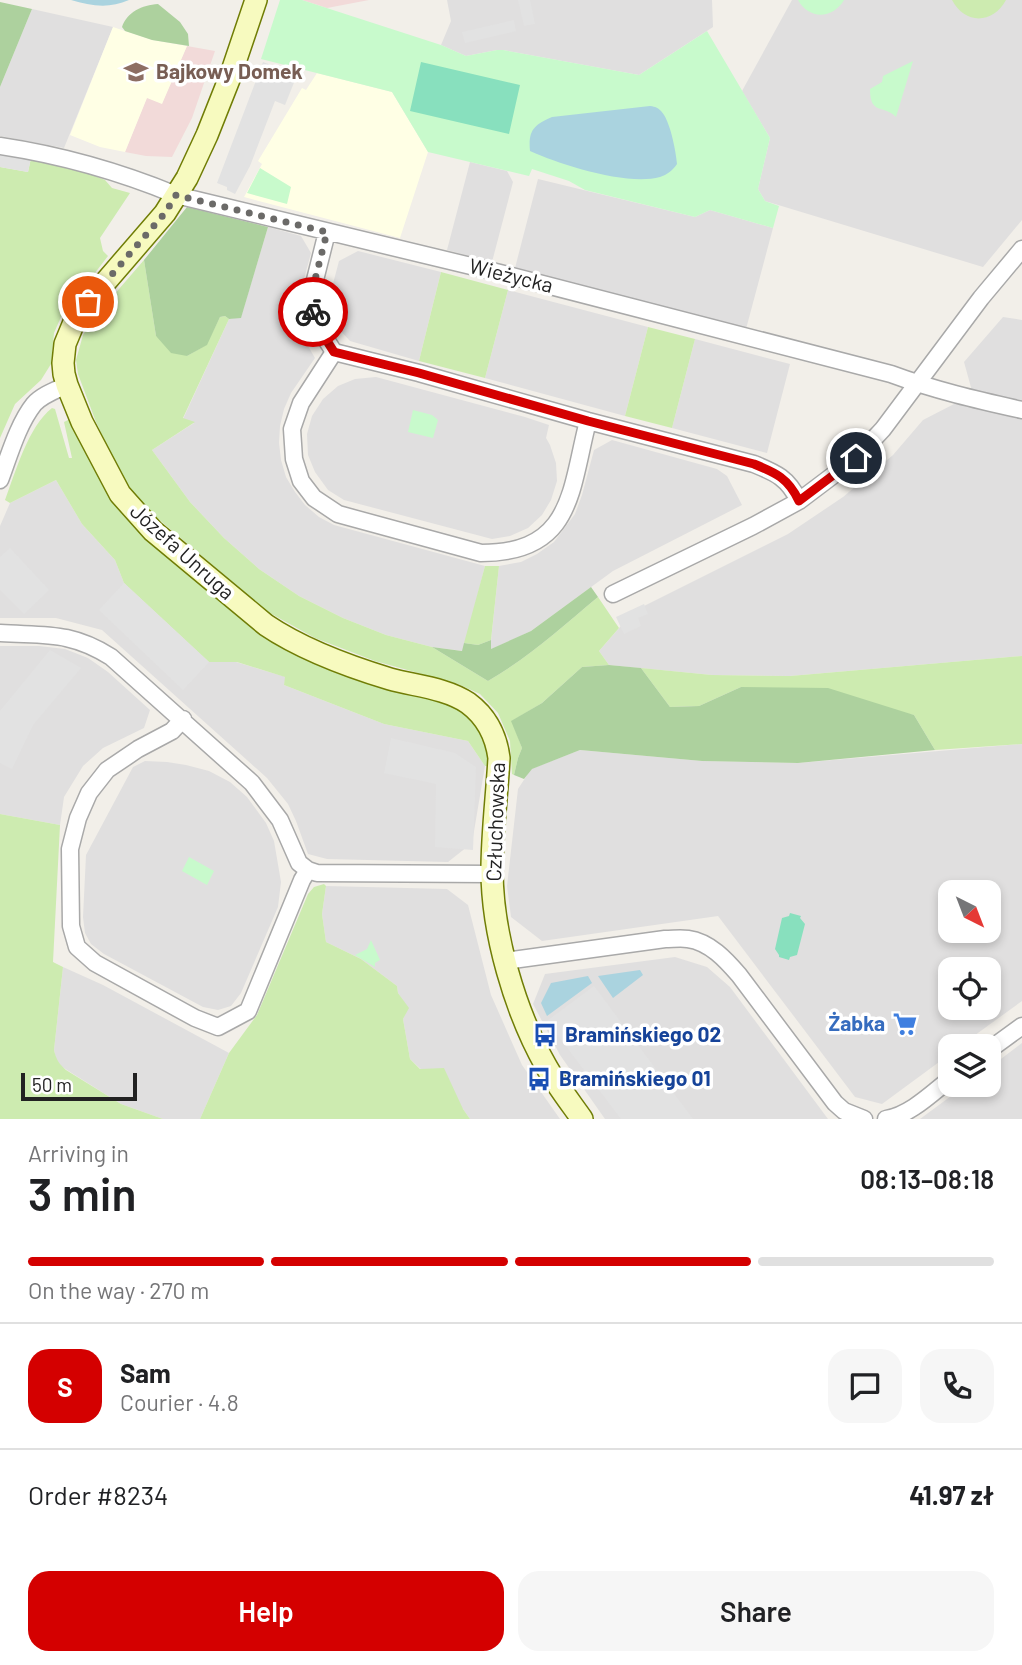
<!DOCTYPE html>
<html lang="en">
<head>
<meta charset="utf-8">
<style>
  body { margin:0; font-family:Barlow,sans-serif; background:#f6f6f6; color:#202124; height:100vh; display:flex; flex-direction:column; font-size:26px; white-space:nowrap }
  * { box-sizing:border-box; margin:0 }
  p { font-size:23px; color:#757577 }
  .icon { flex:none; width:38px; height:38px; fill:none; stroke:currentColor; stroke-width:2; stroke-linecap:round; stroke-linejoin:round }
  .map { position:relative; height:1119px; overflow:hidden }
  .side { display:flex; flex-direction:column; background:#fff; flex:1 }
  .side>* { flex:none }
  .needle { width:46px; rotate:138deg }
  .fabs { position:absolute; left:938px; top:880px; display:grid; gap:14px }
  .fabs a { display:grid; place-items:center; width:63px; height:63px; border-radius:14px; background:#fff; box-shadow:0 4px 10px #0003; font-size:35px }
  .scale { position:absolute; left:21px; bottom:18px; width:116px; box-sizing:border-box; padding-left:7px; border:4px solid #222; border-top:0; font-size:19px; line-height:24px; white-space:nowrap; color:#222; -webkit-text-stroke:5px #fff; paint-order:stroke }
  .pin { position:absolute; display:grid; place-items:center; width:60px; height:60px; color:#fff; margin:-30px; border:4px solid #fff; border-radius:50%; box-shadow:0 2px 7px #0007 }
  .courier { position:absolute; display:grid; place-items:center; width:70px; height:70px; margin:-35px; border:5px solid #d40000; border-radius:50%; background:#fff; color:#222; box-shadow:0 2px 9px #0007 }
  .head em { font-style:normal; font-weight:600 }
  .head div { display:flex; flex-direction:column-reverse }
  .head { display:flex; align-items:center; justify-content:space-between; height:119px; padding:0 28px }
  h1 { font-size:46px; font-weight:600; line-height:52px }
  .bar { display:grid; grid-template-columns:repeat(4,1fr); gap:10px 7px; align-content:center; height:84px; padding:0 28px }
  .bar i { height:9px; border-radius:5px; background:#e0e0e0 }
  .bar .current { background:#d40000 }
  .bar p { grid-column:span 4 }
  .line { display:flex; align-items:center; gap:18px; padding:0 28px; border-top:2px solid #e0e0e0 }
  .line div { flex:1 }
  .round { display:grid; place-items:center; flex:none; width:74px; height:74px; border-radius:21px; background:#f6f6f6 }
  .primary-button { display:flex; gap:14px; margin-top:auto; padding:14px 28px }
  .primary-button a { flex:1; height:80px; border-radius:21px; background:#d40000; color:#fff; font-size:28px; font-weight:600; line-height:80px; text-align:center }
  .primary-button a+a { background:#f6f6f6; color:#202124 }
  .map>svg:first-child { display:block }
  .residential { fill:#e0dfdf; fill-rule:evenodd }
  .commercial { fill:#f2dad9 }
  .education { fill:#ffffe5 }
  .grass { fill:#cdebb0 }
  .forest { fill:#add19e }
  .park { fill:#c8facc }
  .pitch { fill:#88e0be }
  .parking { fill:#e2e2e2 }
  .water { fill:#aad3df }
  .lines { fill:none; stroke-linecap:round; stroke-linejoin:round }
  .street-casing { stroke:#a9a9a9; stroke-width:19 }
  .secondary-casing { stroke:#707d05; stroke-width:24 }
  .street { stroke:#fff; stroke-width:16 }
  .secondary { stroke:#f7fabf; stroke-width:21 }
  .done { stroke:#6b6a68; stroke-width:7; stroke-dasharray:0 12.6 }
  .route { stroke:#d40000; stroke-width:9 }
  .labels { text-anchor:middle; stroke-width:7; stroke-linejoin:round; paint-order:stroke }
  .education-label { font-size:21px; font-weight:bold; fill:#785e54; stroke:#fff; text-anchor:start }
  .street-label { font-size:21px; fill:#222; stroke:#fff }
  .shop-label { font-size:21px; font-weight:bold; fill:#366cbe; stroke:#fff; text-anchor:end }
  .transit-label { font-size:21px; font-weight:bold; fill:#164399; stroke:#fff; text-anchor:start }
</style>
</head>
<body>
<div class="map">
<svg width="1022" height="1119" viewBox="0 0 1022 1119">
  <rect width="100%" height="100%" fill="#f2efe9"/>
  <!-- residential -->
  <path class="residential" d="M447 0H712L713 27 639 75 503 50H497L466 56 441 45 451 21Z
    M792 0H1022V220L983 267 765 201 758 189 770 138 742 91Z
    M32 9 113 27 64 148 0 136V87Z
    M470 162 507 171 513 182 492 262 447 250Z
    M538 179 695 217 710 210 773 228 746 329 515 268Z
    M268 227 301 236 311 253 293 320 315 358 291 393 284 409 280 426 279 443 281 460 286 477 295 492 305 505 319 517 334 525 485 566 463 651 432 647 386 635 343 618 299 596 259 569 224 538 190 502 152 450 194 423 183 419 229 319 241 317Z
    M358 251 441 272 419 361 350 341 325 314 339 261Z
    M508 290 648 327 625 416 485 378Z
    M1003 317 1022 320V401L972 391 964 362Z
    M695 339 790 364 767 453 672 428Z
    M376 377 525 417 549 425 546 438 550 445 556 463 557 481 551 500 542 515 528 528 510 536 492 539 344 500 328 490 315 472 308 455 307 434 312 416 323 399 338 386 355 379Z
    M956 403 1022 417V656L790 676 712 675 609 665 599 651 634 611 788 534 843 497 893 455 923 420Z
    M612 440 717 469 727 476 742 505 613 571 531 631 490 650 499 566 521 562 537 554 554 542 575 514 582 495 594 450Z
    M56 480 82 524 115 560 124 583 209 662H236L286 677 284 685 384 724 468 741 485 766 472 843 448 862 327 859 308 854 296 821 288 804 267 778 102 630 56 618H0V526L10 503Z
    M0 646H39L65 649 88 658 108 672 150 710 144 728 103 748 83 766 64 797 60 825 0 814Z
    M1022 744V1001L960 1046H950V1054L882 1104 855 1097 718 916 542 941 511 917 507 886 518 789 531 769 580 750 702 761 798 763ZM950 892H989V931H950ZM950 970H989V1008H950Z
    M145 761 167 762 186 765 209 771 230 782 247 797 266 823 274 841 281 882 278 907 241 993 231 1006 218 1010 203 1007 104 954 91 944 85 933 83 917 86 855 133 767Z
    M326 886 447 889 468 905 491 995 522 1065 560 1119H470L463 1109 410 1059 403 1019 408 1008 398 993 397 986 361 959 326 942 322 914Z
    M675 957 707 967 730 987 828 1119H605L560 1055 533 1004 545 974Z
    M63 967 103 985 229 1053 200 1119H163L121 1104 59 1065 56 1059 54 1050Z
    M1022 1043V1119H920L966 1085H989V1068Z"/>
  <!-- commercial -->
  <path class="commercial" d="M302 0H369L327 8Z
    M187 46 215 51 192 118 172 157 146 156 125 152 147 97 162 103Z"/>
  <!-- education -->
  <path class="education" d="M113 27 152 40 187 46 162 104 147 98 125 152 100 147 70 135Z
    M317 73 392 92 428 152 400 238 244 197 262 164 258 161 302 88 306 90Z"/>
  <!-- grass -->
  <path class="grass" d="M952 0H1006C993 24 965 25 952 0Z
    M31 158 88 173 105 180 112 188 130 193 100 238 103 251 108 256 61 317 54 333 51 364 41 380 15 404 0 438V167L28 172Z
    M144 260 156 336 187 356 206 345 220 317 225 316 229 319 183 418 195 422 152 450 190 502 224 538 259 569 299 596 343 618 386 635 432 647 488 681C528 658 562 627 598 597L619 628 599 651 609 665 582 667 542 703 512 721 522 748 518 758 514 775 512 774 510 741 498 713 480 694 458 684 375 661 315 638 268 612 144 507 131 492 119 471 96 422 78 374 76 360 83 335 94 318Z
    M441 272 508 290 485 378 419 361Z
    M648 327 695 339 672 428 625 416Z
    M52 408 55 409 69 458H72L64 422 72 418 101 482 117 506 246 621 430 698C438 701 450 702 458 707 479 719 486 744 490 766H485L468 741 384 724 284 685 285 677 237 662H209L124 583 115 560 82 524 56 480 10 503 5 500C16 471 28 427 52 408Z
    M485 566H499L491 640 478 645 464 643Z
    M1022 656V744L935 750 914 715 741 687 699 706 670 707 641 668 712 675 790 676Z
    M0 814 60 825 53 962 63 967 54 1050C56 1059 59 1064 66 1070L121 1104 163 1119H0Z
    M324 884 326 886 322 914 326 942 361 959 397 986 398 993 409 1008 403 1019 410 1059 420 1069 444 1068 463 1109 470 1119H200L229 1053 257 1015 308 894 314 887Z"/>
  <!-- forest -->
  <path class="forest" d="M0 2 32 9 0 87Z
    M158 4 180 22 188 34 189 46 152 40 125 31 122 27C127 12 142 5 158 4Z
    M187 207 268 227 241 318 229 319 225 316 220 317 207 345 187 356 171 353 156 336 144 260Z
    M591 587 598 597C562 627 528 658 488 681L432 647 462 651 464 643 478 645 491 640V649L531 631Z
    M609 665 641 668 670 707 699 706 741 687 828 688 914 715 935 750 798 763 702 761 580 750 532 769 524 779 514 775 518 758 522 748 511 721 542 703 582 667Z"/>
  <!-- park -->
  <path class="park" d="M280 0H302L441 45 466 56 497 50H503L639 75 707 31 770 138 758 189 765 201 779 206 773 228 710 210 695 217 585 190 569 181 532 169 529 176 428 152 392 92 261 59Z
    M798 0H844C833 19 809 20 798 0Z
    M913 61 896 117C884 104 870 116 870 89L882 82 883 76Z
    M260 168 291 187 287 204 247 193Z
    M413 410 432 415 438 420 433 438 408 432Z
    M189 857 214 871 207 885 182 871Z
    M371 940 380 960 375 963V967L355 955 367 949Z"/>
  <!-- pitch -->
  <path class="pitch" d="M421 62 520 85 509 134 410 111Z
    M790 913 801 916 800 918 805 924 797 955 790 957 789 960 779 957V955L775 949 782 918 789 916Z"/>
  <!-- parking -->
  <path class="parking" d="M518 0H530L535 24 524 26Z
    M514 20 516 31 465 43 462 32Z
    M263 62 297 75 285 105 275 101 250 166 235 194 227 190V187L217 183Z
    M0 153 31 158 28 172 0 167Z
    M10 548 49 590 24 614 0 590V557Z
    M124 583 209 662 183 690 99 610Z
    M644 604 648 614 638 618 641 626 624 634 616 617Z
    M50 650 81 668 33 725 12 769 0 763V711Z
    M391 738 455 753 476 767 473 850 435 847 436 784 384 773Z
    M594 986 693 1119H621L547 1021Z"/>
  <!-- water -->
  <path class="water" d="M71 0H129C109 9 91 6 71 0Z
    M650 106C656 107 657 107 661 111 670 120 676 151 677 164 673 170 667 175 660 177 627 186 561 165 530 151 528 130 534 125 552 117Z
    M640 970 643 975 613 998 598 976Z
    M588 976 592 983 547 1016 541 1003 551 983Z"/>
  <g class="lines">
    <!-- street casing -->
    <g class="street-casing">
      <path id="street" d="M0 146C60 155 120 172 176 195L500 273 891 374C934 390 977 400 1022 410
        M327 232 310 300 315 322 334 352 419 373 588 421 754 464C776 473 788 478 799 501
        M334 352 301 403 292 429 294 459 301 481 314 498 338 514 481 553C573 553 570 491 588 421
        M0 480C9 456 18 424 34 404 42 395 56 390 67 385
        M613 594 753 526 799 501 856 458 883 429 981 298 1022 249
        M0 633C45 636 70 631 111 657L252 783 280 820 299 863 308 870 317 873 492 874
        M183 719 172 731 138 749 107 770 89 793 78 818 70 849 71 926 77 947 95 963 195 1018 218 1027 248 1011 302 880 308 870
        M505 961 665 939C673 939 681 938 688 939 710 942 726 960 739 975L835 1103 844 1111 864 1119
        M989 1050 1022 1026
        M886 1119C910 1115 931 1094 950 1079"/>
    </g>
    <!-- secondary casing -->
    <g class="secondary-casing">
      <path id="secondary" d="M256 0 230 77 207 135 187 178 165 213 77 315 65 344 63 363 64 374 67 385 82 422 120 494 153 531 266 625C303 650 347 666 390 679 415 686 446 688 468 703 487 717 496 735 499 758 497 795 492 833 492 870 492 933 515 1011 546 1066 556 1084 570 1102 582 1119"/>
    </g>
    <!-- street -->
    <use href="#street" class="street"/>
    <!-- secondary -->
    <use href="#secondary" class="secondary"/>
  </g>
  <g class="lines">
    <!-- done -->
    <path class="done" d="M88 302 165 213 176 195 327 232 310 300 313 312"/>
    <!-- route -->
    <path class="route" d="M313 312 315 322 334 352 419 373 588 421 754 464C776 473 788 478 799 501L856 458"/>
  </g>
  <!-- icons -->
  <defs>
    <g id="school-bare" transform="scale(1.89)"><path d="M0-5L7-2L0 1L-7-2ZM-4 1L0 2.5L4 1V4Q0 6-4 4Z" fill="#8d6e63" stroke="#fff" stroke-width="2.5" paint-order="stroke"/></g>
    <g id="supermarket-bare" transform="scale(1.89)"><path d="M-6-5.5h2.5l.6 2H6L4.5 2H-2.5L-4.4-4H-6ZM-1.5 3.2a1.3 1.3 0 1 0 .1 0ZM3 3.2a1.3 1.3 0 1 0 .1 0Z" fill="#3f7fe0" stroke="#fff" stroke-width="2.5" paint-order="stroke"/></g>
    <g id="bus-bare" transform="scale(1.89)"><path d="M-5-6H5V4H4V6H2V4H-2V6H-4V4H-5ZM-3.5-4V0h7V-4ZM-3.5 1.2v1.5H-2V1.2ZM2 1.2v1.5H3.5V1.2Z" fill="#1a4fb4" stroke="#fff" stroke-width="2.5" paint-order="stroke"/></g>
  </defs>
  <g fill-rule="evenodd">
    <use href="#school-bare" x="136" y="72"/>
    <use href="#supermarket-bare" x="905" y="1024"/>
    <use href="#bus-bare" x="545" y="1035"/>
    <use href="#bus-bare" x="539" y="1079"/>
  </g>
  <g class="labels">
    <!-- education labels -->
    <g class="education-label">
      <text x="156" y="79">Bajkowy Domek</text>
    </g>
    <!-- street labels -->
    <g class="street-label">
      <text transform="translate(511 276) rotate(14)" y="7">Wieżycka</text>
      <text transform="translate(182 552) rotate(42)" y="7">Józefa Unruga</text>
      <text transform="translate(496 822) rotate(-88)" y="7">Człuchowska</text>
    </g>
    <!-- shop labels -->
    <g class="shop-label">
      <text x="885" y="1031">Żabka</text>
    </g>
    <!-- transit labels -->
    <g class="transit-label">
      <text x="565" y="1042">Bramińskiego 02</text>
      <text x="559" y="1086">Bramińskiego 01</text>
    </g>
  </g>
</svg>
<div class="fabs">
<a><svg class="needle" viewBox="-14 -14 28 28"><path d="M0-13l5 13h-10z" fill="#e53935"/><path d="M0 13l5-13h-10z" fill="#757577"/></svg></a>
<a><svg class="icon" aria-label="locate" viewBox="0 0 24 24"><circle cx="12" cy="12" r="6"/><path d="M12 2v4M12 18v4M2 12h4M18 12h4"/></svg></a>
<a><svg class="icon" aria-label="layers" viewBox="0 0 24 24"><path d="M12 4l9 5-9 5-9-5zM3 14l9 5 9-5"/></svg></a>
</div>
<div class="scale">50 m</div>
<div class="pin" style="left:88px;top:302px;background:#ea580c"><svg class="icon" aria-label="bag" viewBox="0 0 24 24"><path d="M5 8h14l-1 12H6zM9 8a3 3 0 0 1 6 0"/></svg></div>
<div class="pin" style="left:856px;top:458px;background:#1f2937"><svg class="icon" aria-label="home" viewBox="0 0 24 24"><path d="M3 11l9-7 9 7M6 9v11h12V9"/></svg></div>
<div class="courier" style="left:313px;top:312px"><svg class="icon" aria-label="bike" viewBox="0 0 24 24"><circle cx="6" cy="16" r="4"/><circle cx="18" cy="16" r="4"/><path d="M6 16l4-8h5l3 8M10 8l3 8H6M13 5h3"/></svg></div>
</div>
<section class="side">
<div class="head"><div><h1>3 min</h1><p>Arriving in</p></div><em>08:13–08:18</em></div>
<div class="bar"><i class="current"></i><i class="current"></i><i class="current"></i><i></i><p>On the way · 270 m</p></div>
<div class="line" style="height:126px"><b class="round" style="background:#d40000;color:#fff">S</b><div><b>Sam</b><p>Courier · 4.8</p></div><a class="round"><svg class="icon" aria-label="chat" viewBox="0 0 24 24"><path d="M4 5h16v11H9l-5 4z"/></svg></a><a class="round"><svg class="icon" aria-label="phone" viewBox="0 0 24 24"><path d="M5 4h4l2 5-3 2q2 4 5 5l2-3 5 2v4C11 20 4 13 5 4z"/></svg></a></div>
<div class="line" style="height:91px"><div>Order #8234</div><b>41.97 zł</b></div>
<div class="primary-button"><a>Help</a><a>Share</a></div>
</section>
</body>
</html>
